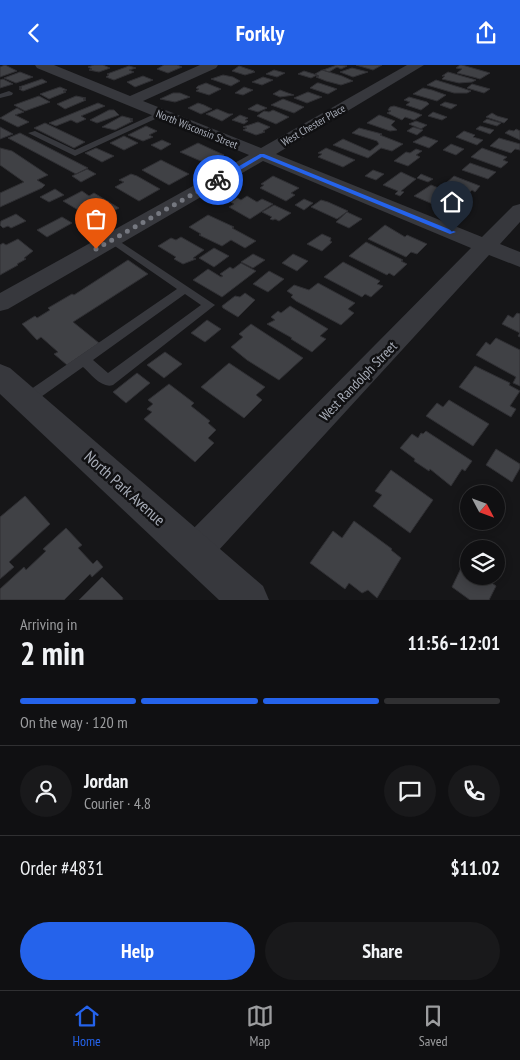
<!DOCTYPE html>
<html lang="en">
<head>
<meta charset="utf-8">
<style>
  body { margin:0; font-family:"PT Sans Narrow",sans-serif; background:#19191b; color:#f1f3f6; height:100vh; display:flex; flex-direction:column; font-size:19px; white-space:nowrap }
  * { box-sizing:border-box; margin:0 }
  p { font-size:16px; color:#9c9d9f }
  .icon { flex:none; width:28px; height:28px; fill:none; stroke:currentColor; stroke-width:2; stroke-linecap:round; stroke-linejoin:round }
  .map { position:relative; height:535px; overflow:hidden }
  .drawer { display:flex; flex-direction:column; background:#101012; flex:1 }
  .drawer>* { flex:none }
  .needle { width:32px; rotate:131deg }
  .tools { position:absolute; left:460px; top:420px; display:grid; gap:10px }
  .tools a { display:grid; place-items:center; width:45px; height:45px; border-radius:50%; background:#101012; box-shadow:0 2px 8px #0003,0 0 0 1px #303032; font-size:25px }
  .pin { position:absolute; display:grid; place-items:center; width:42px; height:42px; color:#fff; margin:-51px -21px; border-radius:50% 50% 50% 0; rotate:-45deg; box-shadow:0 0 5px #0007 }
  .pin .icon { rotate:45deg }
  .courier { position:absolute; display:grid; place-items:center; width:50px; height:50px; margin:-25px; border:4px solid #2563eb; border-radius:50%; background:#fff; color:#222; box-shadow:0 1px 6px #0007 }
  .headline em { font-style:normal; font-weight:800 }
  .headline div { display:flex; flex-direction:column-reverse }
  .headline { display:flex; align-items:center; justify-content:space-between; height:85px; padding:0 20px }
  h1 { font-size:32px; font-weight:800; line-height:38px }
  .bar { display:grid; grid-template-columns:repeat(4,1fr); gap:8px 5px; align-content:center; height:60px; padding:0 20px }
  .bar i { height:6px; border-radius:4px; background:#303032 }
  .bar .active { background:#2563eb }
  .bar p { grid-column:span 4 }
  .line { display:flex; align-items:center; gap:12px; padding:0 20px; border-top:1px solid #303032 }
  .line div { flex:1 }
  .round { display:grid; place-items:center; flex:none; width:52px; height:52px; border-radius:26px; background:#19191b }
  .action { display:flex; gap:10px; margin-top:auto; padding:10px 20px }
  .action a { flex:1; height:58px; border-radius:30px; background:#2563eb; color:#fff; font-size:20px; font-weight:800; line-height:58px; text-align:center }
  .action a+a { background:#19191b; color:#f1f3f6 }
  header { display:flex; justify-content:space-between; align-items:center; height:65px; padding:0 20px; background:#2563eb; color:#fff; font-size:22px; font-weight:800 }
  .menu { display:flex; justify-content:space-around; align-items:center; height:70px; border-top:1px solid #303032; background:#101012; font-size:14px; color:#9c9d9f }
  .menu a { display:grid; justify-items:center; gap:2px }
  .menu .active { color:#2563eb }
  .map>svg:first-child { display:block }
  .building { fill:#404145; stroke:#303034 }
  .lines { fill:none; stroke-linecap:round; stroke-linejoin:round }
  .service { fill:#37383d; fill-rule:evenodd }
  .minor { fill:#37383d; fill-rule:evenodd }
  .tertiary { fill:#37383d; fill-rule:evenodd }
  .route { fill:#2563eb }
  .done { stroke:#757880; stroke-width:5; stroke-dasharray:0 9 }
  .labels { text-anchor:middle; stroke-width:5; stroke-linejoin:round; paint-order:stroke }
  .far-street-label { font-size:11px; fill:#a8adb8; stroke:#111113 }
  .street-label { font-size:14px; fill:#a8adb8; stroke:#111113 }
  .near-street-label { font-size:16px; fill:#a8adb8; stroke:#111113 }
</style>
</head>
<body>
<header><svg class="icon" aria-label="back" viewBox="0 0 24 24"><path d="M15 5l-7 7 7 7"/></svg>Forkly<svg class="icon" aria-label="share" viewBox="0 0 24 24"><path d="M12 15V3M7 8l5-5 5 5M5 13v7h14v-7"/></svg></header>
<div class="map">
<svg width="520" height="535" viewBox="0 0 520 535">
  <rect width="100%" height="100%" fill="#161618"/>
  <!-- building -->
  <path class="building" d="M5 0 17 6 0 12V2Z
    M94 0H103L110 3 99 7 89 5 92 4 88 2Z
    M164 0H177L182 2 168 8 157 4Z
    M337 0 347 1 341 4 337 2 329 7 323 5Z
    M356 0H382L373 5Z
    M460 0H462L490 8 480 14 473 12 457 8 462 4 456 3Z
    M129 1 136 3 129 5 134 7 114 15 106 12 109 10 107 9Z
    M239 1 254 6H253L255 7 245 10 232 6Z
    M352 3 368 7 353 12 340 7Z
    M274 5 285 8 277 12 266 9Z
    M322 5 342 11 353 16 341 20 326 16 316 12 319 11 315 9Z
    M304 6 317 10 311 13 298 9Z
    M20 7 33 12 16 18 4 13Z
    M448 7 476 15 472 17 459 18 442 14 445 11H442Z
    M223 10 233 12 240 16 231 21 211 14Z
    M143 11 153 15 135 22 127 17Z
    M263 12 273 15 262 20 252 17Z
    M3 14 13 19 0 23V15Z
    M42 14 47 17 23 26 19 24 22 23 19 22Z
    M436 15 462 23 471 26 467 28H454L427 20Z
    M206 18 221 24 209 30 196 26 199 24 196 23 198 21Z
    M319 18 337 24 328 29 310 23 317 18Z
    M472 19 490 24 484 28 467 23Z
    M60 22 67 25 63 26 66 27 49 34 40 29Z
    M244 22 253 25 243 30 235 28Z
    M423 23 432 25 446 30 437 36 413 29Z
    M280 25 288 28 294 30 280 32 273 29Z
    M308 27 322 32 307 38 294 33Z
    M173 28H180L190 32 175 37 160 34Z
    M39 31 50 37 25 46 14 40Z
    M76 31 86 33 83 34 86 35 65 44 57 39Z
    M409 32 427 37 429 39 421 45 406 40 410 37 404 35Z
    M283 34 304 42 294 48 271 40Z
    M445 37 457 40 451 44 440 40Z
    M98 38 105 41 81 51 86 54 77 58 71 55 56 61 49 58Z
    M198 38 204 40 212 44 201 49 188 43Z
    M257 39 267 43 258 47 248 44Z
    M394 41 414 47 422 50 414 55 405 52 402 55 387 48 391 46 388 45 390 42Z
    M17 43 24 47 15 50 29 57 18 62 0 53Z
    M217 44 229 49H233L222 56 206 49Z
    M109 45H114L119 50 97 58 90 55Z
    M273 45 289 52 276 59 257 51 264 46 269 47Z
    M433 47 447 52 442 55 428 51Z
    M492 48 497 51 508 54 504 58 486 52Z
    M240 50 248 53 245 55 248 56 244 59 232 55Z
    M379 50 395 56 391 60 397 65 390 66 367 58Z
    M122 51 133 54 130 55 133 56 115 65 102 62Z
    M487 54 501 58 497 61 483 57Z
    M416 56 427 60 421 64 409 59Z
    M258 57 270 62 263 66 265 67 256 70 243 65 247 63 243 62Z
    M45 58 85 77 74 83 34 63Z
    M146 61 157 66 149 70 153 72 143 76 128 70Z
    M480 61 494 65 490 69 476 64Z
    M0 62 13 69 0 74Z
    M413 62 423 65 417 70 407 66Z
    M359 63 382 69 380 70 403 79 392 86 381 83 368 93 333 80 343 74 370 86 379 79 377 76 352 68Z
    M516 64 520 66V75L505 68 509 65 514 66Z
    M464 66 475 70 473 72 483 75 477 80 456 72Z
    M20 68 88 103 76 109 8 73Z
    M124 71 138 78 124 85 110 78Z
    M424 71 438 76 429 83 413 77Z
    M499 73 520 79V85L515 84 511 88 490 81Z
    M162 75 171 79 161 85 151 80Z
    M198 78 224 90 211 97 207 95 203 97 180 87Z
    M451 79 464 84 456 90 443 85Z
    M0 83 12 86 48 110 37 115 45 120 42 123 0 142V128L24 117 0 100Z
    M96 83 114 91 102 97 85 88Z
    M326 83 355 95 343 102 318 92 322 89 318 88Z
    M482 83 507 92 503 95 508 97 501 103 471 92Z
    M416 84 422 86 416 90 420 92 408 101 394 96 406 87 410 88Z
    M161 95 189 109 169 120 142 105Z
    M470 98 496 107 488 114 462 105Z
    M87 104 96 109 81 117 72 111Z
    M373 105 384 109 376 115 365 111Z
    M401 107 416 114 401 126 404 127 400 131 395 129 398 126 383 120Z
    M131 109 137 111 160 124 139 136 115 122 124 117 119 115Z
    M421 109 433 114 428 117 417 113Z
    M273 111 299 123 291 128 295 130 286 136 260 123 264 120 261 119Z
    M454 111 480 121 475 127 472 125 469 128 445 119Z
    M431 120 451 128 467 135 459 143 454 141 449 146 414 131Z
    M55 124 64 130 49 137 40 132Z
    M82 126 89 131 94 128 119 143 113 146 116 148 105 154 101 152 95 155 63 136Z
    M247 131 257 137 262 134 273 139 250 154 229 142 234 139 231 137 237 133 241 135Z
    M304 134 313 138 304 145 295 140Z
    M321 135 328 137 348 146 337 154 311 142Z
    M274 140 291 148 279 156 275 154 273 155 270 154 272 152 262 147Z
    M347 147 362 154 349 163 336 157Z
    M16 149 26 156 11 163 8 161 3 163 0 160 1 156Z
    M208 150 234 162 232 163 256 176 245 183 231 175 222 181 199 170 201 169 189 162Z
    M62 152 72 158 47 172 37 165Z
    M385 160 405 172 407 170 427 179 417 189 411 187 406 192 368 174Z
    M322 169 331 173 330 176 332 177 322 186 307 179Z
    M181 172 204 185 193 193 196 194 183 199 174 194 176 192 158 181 171 173 176 175Z
    M18 174 33 186 24 193 26 194 17 199 18 200 0 210V180L3 178 6 180Z
    M366 177 403 195 401 196 407 199 394 211 389 208 387 210 349 191Z
    M214 183 229 191 214 202 199 193Z
    M253 189 265 195 253 203 241 197Z
    M293 189 308 196 297 206 282 198Z
    M128 195 148 209 73 257 99 278 67 300 54 289 58 287 41 272 37 275 22 259 35 251 37 253 50 245 48 243 72 229 74 230Z
    M343 197 380 216 377 219 383 221 371 232 365 229 362 232 324 212Z
    M241 198 256 206 222 232 193 215 208 204 221 212 223 211 220 209 230 202 233 204Z
    M269 206 284 214 268 227 253 219Z
    M318 218 355 238 348 244 354 248 341 260 296 236 291 232 293 230 287 226 294 220 309 225Z
    M245 228 255 235 238 252 223 243 222 241 235 231 240 232Z
    M290 241 328 264 320 271 326 274 312 287 291 274 292 273 267 259 275 255 271 252 278 246 281 248Z
    M517 248 520 249V272L518 271 520 268 502 259 508 250 513 253Z
    M207 255 221 264 205 277 191 268Z
    M251 259 303 293 279 315 247 295 231 282 243 272 239 269Z
    M496 273 520 285V321L513 318 516 312 476 290 486 277 490 280Z
    M165 287 182 299 164 313 147 300Z
    M229 298 265 322 256 330 262 335 244 353 201 322Z
    M475 301 510 318 509 320 520 326 510 341 516 344 511 352 459 322Z
    M137 308 150 318 126 338 113 327Z
    M169 319 194 338 191 341 210 356 208 358 216 365 208 373 214 378 195 397 144 354 152 347 147 344 153 339 148 335Z
    M449 335 489 359 473 381 426 351 437 338 443 342Z
    M426 366 472 396 465 406 462 404 451 421 430 404 429 406 414 396 415 394 400 383 412 369 418 373 421 368 423 369Z
    M496 384 520 399V403L512 417 486 400Z
    M391 405 433 435 410 468 373 441 382 430 375 426Z
    M25 431 50 459 9 497 14 502 0 514V452Z
    M354 456 392 484 391 485 401 493 377 533 368 525 362 528 349 518 345 524 310 498 333 466 342 473Z
    M66 463 82 480 78 483 93 499 97 495 103 502 92 512 90 509 64 535H0V524L24 502 26 505 46 486 43 484Z
    M463 499 469 502V511H482L496 521 489 535H470L452 522Z
    M102 512 123 533 122 535H79Z"/>
  <g class="lines">
    <!-- service -->
    <path class="service" d="M9 26 13 28 12 30 0 33V29Z
      M159 47 166 49 75 91 28 68 35 66 75 85Z
      M113 172 215 240 113 320C102 324 91 309 83 302L31 339 26 341 21 339 19 335 21 331 177 224 109 177 108 175 109 173ZM185 229 201 240 108 308 93 295Z"/>
    <!-- minor -->
    <path class="minor" d="M35 0H54L130 31 200 0H218L216 3 143 36 261 83 407 0H424L276 89 482 172 513 141 520 139V157L500 179 520 187V202L489 190 207 498 195 503 183 498 178 486 183 474 471 183 263 96 8 244 0 246V228L249 90 37 3Z"/>
    <!-- tertiary -->
    <path class="tertiary" d="M0 299 10 303 263 521 269 535H219L0 329Z"/>
  </g>
  <!-- route -->
  <path class="route" d="M260 89H264L456 167 450 169 262 92 220 117 215 115Z"/>
  <g class="lines">
    <!-- done -->
    <path class="done" d="M96 184 218 115"/>
  </g>
  <g class="labels">
    <!-- far-street labels -->
    <g class="far-street-label">
      <text transform="translate(313 60) rotate(-30)" y="4">West Chester Place</text>
      <text transform="translate(197 64) rotate(22)" y="4">North Wisconsin Street</text>
    </g>
    <!-- street labels -->
    <g class="street-label">
      <text transform="translate(358 316) rotate(-46)" y="5">West Randolph Street</text>
    </g>
    <!-- near-street labels -->
    <g class="near-street-label">
      <text transform="translate(125 423) rotate(42)" y="6">North Park Avenue</text>
    </g>
  </g>
</svg>
<div class="tools">
<a><svg class="needle" viewBox="-14 -14 28 28"><path d="M0-13l5 13h-10z" fill="#e53935"/><path d="M0 13l5-13h-10z" fill="#9c9d9f"/></svg></a>
<a><svg class="icon" aria-label="layers" viewBox="0 0 24 24"><path d="M12 4l9 5-9 5-9-5zM3 14l9 5 9-5"/></svg></a>
</div>
<div class="pin" style="left:96px;top:184px;background:#ea580c"><svg class="icon" aria-label="bag" viewBox="0 0 24 24"><path d="M5 8h14l-1 12H6zM9 8a3 3 0 0 1 6 0"/></svg></div>
<div class="pin" style="left:452px;top:167px;background:#1f2937"><svg class="icon" aria-label="home" viewBox="0 0 24 24"><path d="M3 11l9-7 9 7M6 9v11h12V9"/></svg></div>
<div class="courier" style="left:218px;top:115px"><svg class="icon" aria-label="bike" viewBox="0 0 24 24"><circle cx="6" cy="16" r="4"/><circle cx="18" cy="16" r="4"/><path d="M6 16l4-8h5l3 8M10 8l3 8H6M13 5h3"/></svg></div>
</div>
<section class="drawer">
<div class="headline"><div><h1>2 min</h1><p>Arriving in</p></div><em>11:56–12:01</em></div>
<div class="bar"><i class="active"></i><i class="active"></i><i class="active"></i><i></i><p>On the way · 120 m</p></div>
<div class="line" style="height:90px"><a class="round"><svg class="icon" aria-label="person" viewBox="0 0 24 24"><circle cx="12" cy="8" r="4"/><path d="M4 21q1-7 8-7t8 7"/></svg></a><div><b>Jordan</b><p>Courier · 4.8</p></div><a class="round"><svg class="icon" aria-label="chat" viewBox="0 0 24 24"><path d="M4 5h16v11H9l-5 4z"/></svg></a><a class="round"><svg class="icon" aria-label="phone" viewBox="0 0 24 24"><path d="M5 4h4l2 5-3 2q2 4 5 5l2-3 5 2v4C11 20 4 13 5 4z"/></svg></a></div>
<div class="line" style="height:65px"><div>Order #4831</div><b>$11.02</b></div>
<div class="action"><a>Help</a><a>Share</a></div>
</section>
<nav class="menu">
<a class="active"><svg class="icon" aria-label="home" viewBox="0 0 24 24"><path d="M3 11l9-7 9 7M6 9v11h12V9"/></svg>Home</a>
<a><svg class="icon" aria-label="map" viewBox="0 0 24 24"><path d="M3 6l6-2 6 2 6-2v14l-6 2-6-2-6 2zM9 4v14M15 6v14"/></svg>Map</a>
<a><svg class="icon" aria-label="saved" viewBox="0 0 24 24"><path d="M7 4h10v16l-5-4-5 4z"/></svg>Saved</a>
</nav>
</body>
</html>
